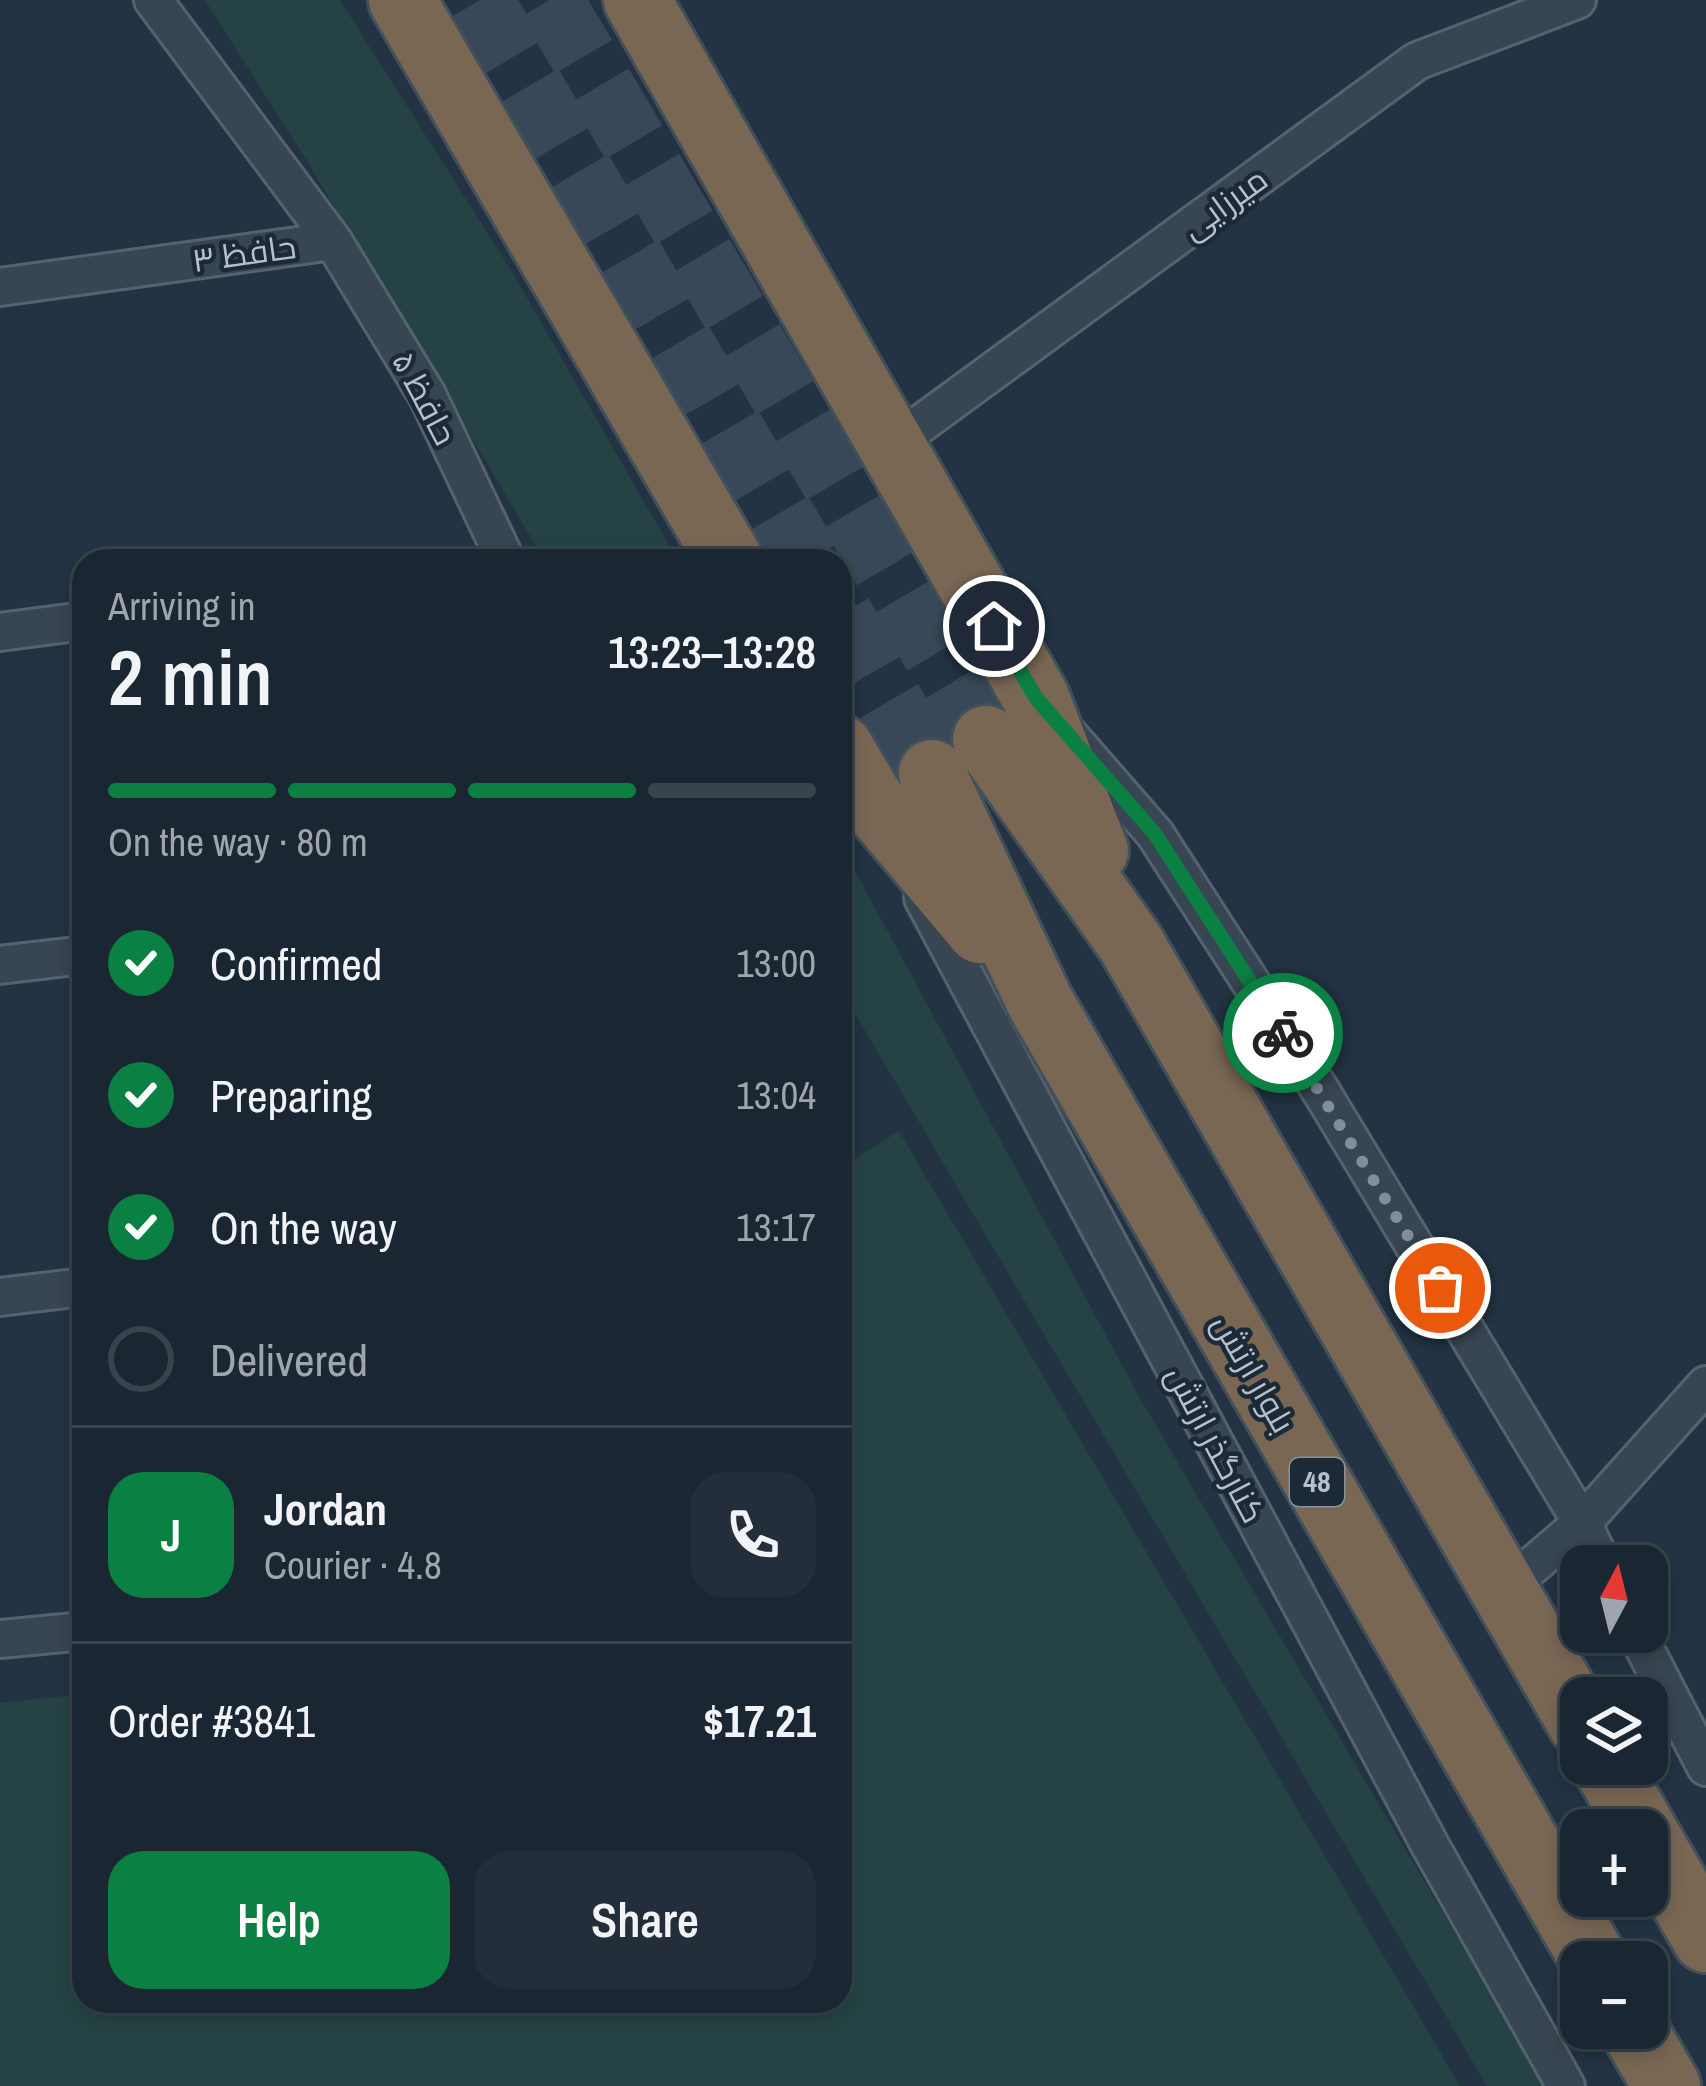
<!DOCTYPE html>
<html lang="en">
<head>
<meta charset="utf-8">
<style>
  body { margin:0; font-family:"Archivo Narrow",Cairo,sans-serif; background:#232e3a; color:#f1f3f6; height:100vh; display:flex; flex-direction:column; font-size:45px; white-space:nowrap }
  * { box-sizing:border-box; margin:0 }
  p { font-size:39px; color:#9fa5ac }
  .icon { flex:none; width:66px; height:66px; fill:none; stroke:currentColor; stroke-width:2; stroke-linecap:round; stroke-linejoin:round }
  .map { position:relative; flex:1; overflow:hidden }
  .drawer { position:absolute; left:72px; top:549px; width:780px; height:1464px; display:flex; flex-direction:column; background:#1a2632; border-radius:36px; box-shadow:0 6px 18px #0003,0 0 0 3px #38434d }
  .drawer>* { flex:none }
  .needle { width:78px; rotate:7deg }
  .buttons { position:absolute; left:1560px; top:1545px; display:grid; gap:24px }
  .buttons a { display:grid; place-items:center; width:108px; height:108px; border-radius:24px; background:#1a2632; box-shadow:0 6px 18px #0003,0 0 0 3px #38434d; font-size:60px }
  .pin { position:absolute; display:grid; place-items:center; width:102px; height:102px; color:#fff; margin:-51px; border:6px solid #fff; border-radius:50%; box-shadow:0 3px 12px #0007 }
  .courier { position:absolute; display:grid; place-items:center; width:120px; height:120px; margin:-60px; border:9px solid #0b8043; border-radius:50%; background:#fff; color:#222; box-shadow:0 3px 15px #0007 }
  .overview em { font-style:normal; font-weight:600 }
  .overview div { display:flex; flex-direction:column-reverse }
  .overview { display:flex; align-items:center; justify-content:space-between; height:204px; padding:0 36px }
  h1 { font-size:78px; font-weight:600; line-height:90px }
  .bar { display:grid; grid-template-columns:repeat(4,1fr); gap:18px 12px; align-content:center; height:144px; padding:0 36px }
  .bar i { height:15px; border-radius:9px; background:#38434d }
  .bar .selected { background:#0b8043 }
  .bar p { grid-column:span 4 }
  .line { display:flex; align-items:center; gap:30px; padding:0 36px; border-top:3px solid #38434d }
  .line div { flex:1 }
  .round { display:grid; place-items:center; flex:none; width:126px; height:126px; border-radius:36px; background:#232e3a }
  ol { padding:0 36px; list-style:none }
  li { display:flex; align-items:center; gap:36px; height:132px }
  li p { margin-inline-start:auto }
  li .icon { padding:12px; border-radius:50%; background:#0b8043; color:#fff; stroke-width:4 }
  li:last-child { color:#9fa5ac }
  li i { width:66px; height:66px; border:6px solid #38434d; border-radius:50% }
  .cta { display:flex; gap:24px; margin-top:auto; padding:24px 36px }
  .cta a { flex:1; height:138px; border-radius:36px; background:#0b8043; color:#fff; font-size:48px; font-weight:600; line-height:138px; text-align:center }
  .cta a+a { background:#232e3a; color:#f1f3f6 }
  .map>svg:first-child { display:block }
  .green { fill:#254344 }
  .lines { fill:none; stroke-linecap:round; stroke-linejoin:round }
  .highway-tunnel { stroke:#394858; stroke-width:66; stroke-dasharray:66 33; stroke-linecap:butt }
  .street-casing { stroke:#55636f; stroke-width:42 }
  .highway-casing { stroke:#42505c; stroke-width:72 }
  .street { stroke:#384552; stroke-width:36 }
  .highway { stroke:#796754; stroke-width:66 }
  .done { stroke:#818f9c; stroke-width:12; stroke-dasharray:0 21.6 }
  .route { stroke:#0b8043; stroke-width:15 }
  .labels { text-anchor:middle; stroke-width:9; stroke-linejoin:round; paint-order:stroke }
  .shield { fill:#1c2a37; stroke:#86939f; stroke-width:3 }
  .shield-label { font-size:30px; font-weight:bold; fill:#b4c0cc }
  .street-label { font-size:33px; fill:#b4c0cc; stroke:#1c2a37 }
</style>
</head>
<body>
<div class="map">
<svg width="1706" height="2086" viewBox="0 0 1706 2086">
  <rect width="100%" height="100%" fill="#233343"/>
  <!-- green -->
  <path class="green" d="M205 0H340L514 275 678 561H545L305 158Z
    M840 843 1142 1402 1545 2086H1487L840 988Z
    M899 1131 1460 2086H0V1703L84 1694V2001H840V1168Z"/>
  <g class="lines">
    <!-- highway-tunnel -->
    <path class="highway-tunnel" d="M480 0 808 561
      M550 0 986 739
      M840 615 932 773"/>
    <!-- street casing -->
    <g class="street-casing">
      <path id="street" d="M333 241 427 395 506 561
        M0 287 333 241 153 0
        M892 445 1417 61 1577 0
        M0 632 84 621
        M1067 733 1155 834 1322 1093 1582 1523 1603 1566
        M923 898 1431 1847 1566 2086
        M0 965 84 955
        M0 1297 84 1287
        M1504 1590 1582 1523 1706 1385
        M1636 1632 1706 1767
        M0 1639 84 1631"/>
    </g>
    <!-- highway casing -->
    <g class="highway-casing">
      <path id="highway" d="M402 0 730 561
        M637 0 1036 698 1095 851
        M986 739 1131 944 1581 1723
        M840 748 870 799 980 930
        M932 773 1040 1002 1595 1962
        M1605 1764 1643 1830
        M1647 1837 1706 1939
        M1633 2028 1667 2086"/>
    </g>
    <!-- street -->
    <use href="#street" class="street"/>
    <!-- highway -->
    <use href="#highway" class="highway"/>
  </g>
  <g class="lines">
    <!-- done -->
    <path class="done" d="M1283 1033 1440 1288"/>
    <!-- route -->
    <path class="route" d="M994 626 1036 698 1155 834 1283 1033"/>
  </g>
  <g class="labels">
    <!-- shield labels -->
    <rect class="shield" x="1290" y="1458" width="54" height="48" rx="9"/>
    <g class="shield-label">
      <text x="1317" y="1492">48</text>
    </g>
    <!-- street labels -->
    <g class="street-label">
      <text transform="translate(1224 203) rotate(-36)" y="12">میرزایی</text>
      <text transform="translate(244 253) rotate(-8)" y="12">حافظ ۳</text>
      <text transform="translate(425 398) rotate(62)" y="12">حافظ ۵</text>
      <text transform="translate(1254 1373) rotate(60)" y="12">بلوار ارتش</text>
      <text transform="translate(1216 1444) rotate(62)" y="12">کنارگذر ارتش</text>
    </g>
  </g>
</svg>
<div class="buttons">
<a><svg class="needle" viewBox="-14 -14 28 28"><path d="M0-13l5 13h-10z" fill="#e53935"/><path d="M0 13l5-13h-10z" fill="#9fa5ac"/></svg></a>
<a><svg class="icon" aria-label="layers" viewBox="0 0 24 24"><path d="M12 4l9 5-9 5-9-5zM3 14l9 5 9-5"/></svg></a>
<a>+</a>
<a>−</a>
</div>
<div class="pin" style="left:1440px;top:1288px;background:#ea580c"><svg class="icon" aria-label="bag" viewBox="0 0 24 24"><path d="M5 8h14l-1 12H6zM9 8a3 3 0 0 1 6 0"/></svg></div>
<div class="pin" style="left:994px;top:626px;background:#1f2937"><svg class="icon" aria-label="home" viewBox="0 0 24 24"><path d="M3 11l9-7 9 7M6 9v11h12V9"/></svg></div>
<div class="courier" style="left:1283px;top:1033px"><svg class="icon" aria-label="bike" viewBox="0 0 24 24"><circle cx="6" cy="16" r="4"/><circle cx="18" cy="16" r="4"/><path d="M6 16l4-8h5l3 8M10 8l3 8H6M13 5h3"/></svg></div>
<section class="drawer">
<div class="overview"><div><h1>2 min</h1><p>Arriving in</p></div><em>13:23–13:28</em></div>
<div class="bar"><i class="selected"></i><i class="selected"></i><i class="selected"></i><i></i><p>On the way · 80 m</p></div>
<ol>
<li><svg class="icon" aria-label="check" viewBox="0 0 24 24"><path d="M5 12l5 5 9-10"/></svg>Confirmed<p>13:00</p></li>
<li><svg class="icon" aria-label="check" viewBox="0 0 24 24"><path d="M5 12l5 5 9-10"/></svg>Preparing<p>13:04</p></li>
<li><svg class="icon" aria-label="check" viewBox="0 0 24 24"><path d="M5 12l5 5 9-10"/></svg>On the way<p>13:17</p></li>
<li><i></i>Delivered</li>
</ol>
<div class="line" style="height:216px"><b class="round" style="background:#0b8043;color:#fff">J</b><div><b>Jordan</b><p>Courier · 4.8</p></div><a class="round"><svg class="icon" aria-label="phone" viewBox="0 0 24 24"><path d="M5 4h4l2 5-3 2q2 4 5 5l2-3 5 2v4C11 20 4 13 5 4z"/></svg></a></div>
<div class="line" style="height:156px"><div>Order #3841</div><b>$17.21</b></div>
<div class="cta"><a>Help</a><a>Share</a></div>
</section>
</div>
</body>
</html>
